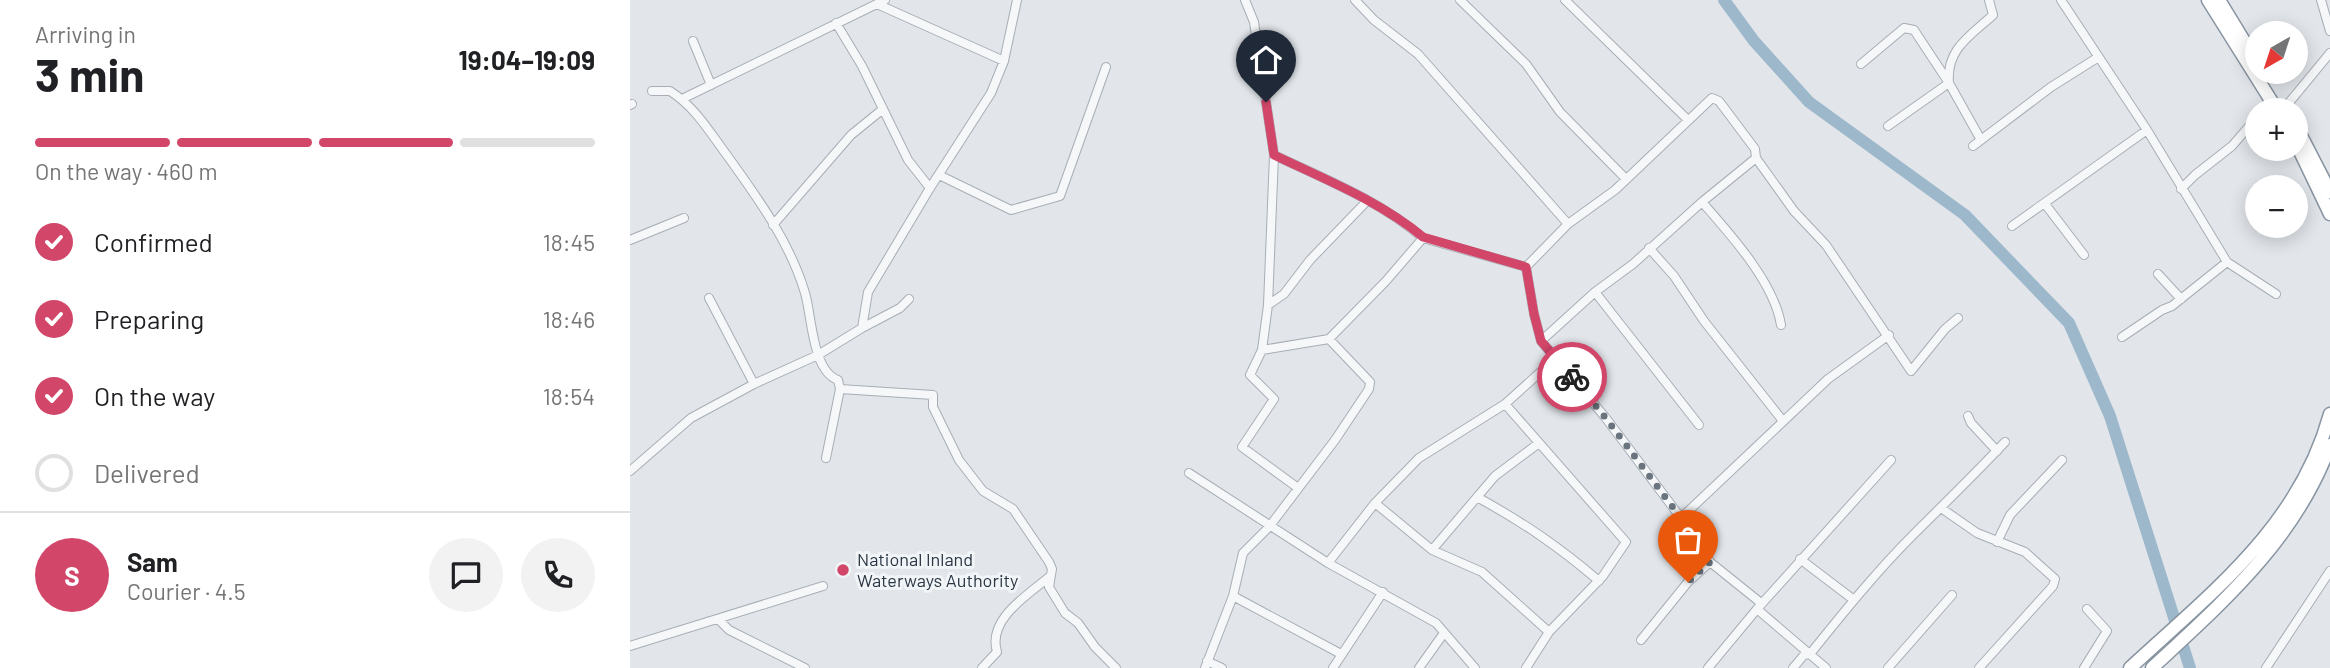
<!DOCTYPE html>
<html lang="en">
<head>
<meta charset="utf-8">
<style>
  body { margin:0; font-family:Barlow,sans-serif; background:#f2f2f2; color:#202124; height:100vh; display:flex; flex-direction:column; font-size:26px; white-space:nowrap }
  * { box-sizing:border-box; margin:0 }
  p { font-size:23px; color:#757577 }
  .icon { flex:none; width:38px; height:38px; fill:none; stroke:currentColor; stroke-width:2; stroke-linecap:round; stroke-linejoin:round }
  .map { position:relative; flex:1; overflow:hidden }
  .sheet { display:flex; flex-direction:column; background:#fff; width:630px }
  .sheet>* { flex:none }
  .needle { width:46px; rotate:219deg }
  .buttons { position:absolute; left:1615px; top:21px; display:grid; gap:14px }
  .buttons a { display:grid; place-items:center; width:63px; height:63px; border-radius:50%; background:#fff; box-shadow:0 4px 18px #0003; font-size:35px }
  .pin { position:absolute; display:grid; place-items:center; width:60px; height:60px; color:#fff; margin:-72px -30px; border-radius:50% 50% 50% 0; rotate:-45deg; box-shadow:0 0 7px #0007 }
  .pin .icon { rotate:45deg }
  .courier { position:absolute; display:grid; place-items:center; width:70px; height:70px; margin:-35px; border:5px solid #d14669; border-radius:50%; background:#fff; color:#222; box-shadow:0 2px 9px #0007 }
  .overview em { font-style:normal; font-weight:700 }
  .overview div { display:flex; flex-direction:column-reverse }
  .overview { display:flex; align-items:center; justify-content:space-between; height:119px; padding:0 35px }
  h1 { font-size:46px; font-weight:700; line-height:52px }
  .bar { display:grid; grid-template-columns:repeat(4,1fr); gap:10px 7px; align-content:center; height:84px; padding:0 35px }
  .bar i { height:9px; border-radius:5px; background:#e0e0e0 }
  .bar .current { background:#d14669 }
  .bar p { grid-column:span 4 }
  .line { display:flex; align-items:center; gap:18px; padding:0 35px; border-top:2px solid #e0e0e0 }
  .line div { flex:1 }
  .round { display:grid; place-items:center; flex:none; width:74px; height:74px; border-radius:37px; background:#f2f2f2 }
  ol { padding:0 35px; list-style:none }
  li { display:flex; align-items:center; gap:21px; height:77px }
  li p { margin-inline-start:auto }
  li .icon { padding:7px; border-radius:50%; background:#d14669; color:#fff; stroke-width:4 }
  li:last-child { color:#757577 }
  li i { width:38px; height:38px; border:4px solid #e0e0e0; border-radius:50% }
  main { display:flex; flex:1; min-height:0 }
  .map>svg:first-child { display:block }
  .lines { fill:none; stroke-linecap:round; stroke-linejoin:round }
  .river { stroke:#9db8cb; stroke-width:12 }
  .minor-casing { stroke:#a7aeb5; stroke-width:10 }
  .highway-casing { stroke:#8995a2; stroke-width:15 }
  .minor { stroke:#f5f7f9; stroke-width:8 }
  .highway { stroke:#fff; stroke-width:12 }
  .done { stroke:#6a747e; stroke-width:7; stroke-dasharray:0 12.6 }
  .route { stroke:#d14669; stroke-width:9 }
  .poi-dot { fill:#d14669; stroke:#f2f5f8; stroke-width:2.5 }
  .labels { text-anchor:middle; stroke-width:6; stroke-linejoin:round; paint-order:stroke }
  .poi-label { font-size:18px; fill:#2a3643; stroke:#f2f5f8; text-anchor:start }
</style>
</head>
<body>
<main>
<section class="sheet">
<div class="overview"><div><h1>3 min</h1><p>Arriving in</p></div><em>19:04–19:09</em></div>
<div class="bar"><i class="current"></i><i class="current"></i><i class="current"></i><i></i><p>On the way · 460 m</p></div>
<ol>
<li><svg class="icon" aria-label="check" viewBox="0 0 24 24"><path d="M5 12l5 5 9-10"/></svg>Confirmed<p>18:45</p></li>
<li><svg class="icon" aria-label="check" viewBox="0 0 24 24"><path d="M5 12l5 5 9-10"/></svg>Preparing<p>18:46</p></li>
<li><svg class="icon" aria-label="check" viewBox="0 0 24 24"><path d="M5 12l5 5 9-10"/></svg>On the way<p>18:54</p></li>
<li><i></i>Delivered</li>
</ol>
<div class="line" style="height:126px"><b class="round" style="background:#d14669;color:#fff">S</b><div><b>Sam</b><p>Courier · 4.5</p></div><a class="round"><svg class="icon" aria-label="chat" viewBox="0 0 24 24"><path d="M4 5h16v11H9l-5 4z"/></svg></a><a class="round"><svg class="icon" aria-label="phone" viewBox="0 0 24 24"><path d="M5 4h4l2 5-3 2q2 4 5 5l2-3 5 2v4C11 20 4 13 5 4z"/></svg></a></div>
</section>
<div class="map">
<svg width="1700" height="668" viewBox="0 0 1700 668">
  <rect width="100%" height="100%" fill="#e2e6eb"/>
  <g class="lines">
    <!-- river -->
    <path class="river" d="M1094 0 1124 41 1179 102 1335 215 1439 323 1480 416 1560 668"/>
    <!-- minor casing -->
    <g class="minor-casing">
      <path id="minor" d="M615 0 624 22 644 155 638 305 632 350 699 339 756 281 793 238
        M725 0 744 20 788 54 938 224
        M830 0 896 64 930 112 996 179
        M935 0 1058 120
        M1431 0 1517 130 1597 262 1646 294
        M1691 0 1700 31
        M247 4 374 61
        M206 23 232 66 278 160 300 188
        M63 41 81 85
        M1231 64 1274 28 1284 30 1319 83 1351 140
        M22 91H40C65 107 79 131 96 154 127 197 160 242 175 293 182 316 182 371 208 380L210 389 196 458
        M52 99 255 0
        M0 105 2 104
        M1632 110 1641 99
        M1653 110 1700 53
        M1258 126 1319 83C1316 49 1340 36 1363 15L1359 0
        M1343 146 1421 87 1467 58
        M644 155C695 179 750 201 793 238L896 267
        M309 175 381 210 430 196 476 67
        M1551 189 1565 175 1602 146 1628 116
        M1072 202C1100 234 1144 282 1151 325
        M1415 204 1454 255
        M143 225 221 135 253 109
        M1382 226 1517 130
        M0 240 54 218
        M1019 248 1044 276 1074 321 1153 421
        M896 267 938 224 985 190 1082 98 1089 101 1125 149 1126 158 1164 211 1196 245 1281 371 1315 329 1328 318
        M896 267 904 314 911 341 975 417 1051 518 1198 379 1259 335
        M1528 274 1551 299
        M965 292 1069 425
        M79 298 124 384
        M638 305 654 294 680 260 737 201
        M232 328 270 308 279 299
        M1492 337 1532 310 1542 306 1597 262
        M911 341 965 292 1003 264 1072 202 1126 158
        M632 350 620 375 644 399 612 447 668 488
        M210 389 303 395V407L329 460 353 491 383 509 419 562 422 569 419 587 435 613 448 623 465 647 486 668
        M875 404 996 542 973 576 919 632 896 668
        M1338 416 1341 423 1367 451
        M0 471 61 418 124 384 188 355 232 328 238 292 300 188 361 93 374 61 387 0
        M559 473 698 563 806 623 845 668
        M847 497C894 523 928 546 969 581
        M745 503 802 550 852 572 919 632
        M1311 508 1347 533 1395 552 1425 579 1423 586 1349 668
        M1056 514 1080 562 1131 603
        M1367 542 1380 515 1432 460
        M802 550 865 476 909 443
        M1170 559 1224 600
        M698 563 745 503 789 458 875 404 926 358
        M603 596 711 654
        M1127 609 1261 460
        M89 620 99 630 175 668
        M1011 640 1058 582 1080 562
        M0 646 193 586
        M577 661 592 668
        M352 668 367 652C357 619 398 595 419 577
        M575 668 603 596 613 553 639 527 705 440 739 389 740 382 699 339
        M703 668 753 592
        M789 668 814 633
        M1078 668 1127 609 1196 668
        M1163 668 1174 655 1180 654C1213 613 1246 572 1283 535 1314 504 1345 474 1375 442
        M1258 668 1322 595
        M1454 668 1477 631 1457 609
        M1636 668 1700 571"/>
    </g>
    <!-- highway casing -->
    <g class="highway-casing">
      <path id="highway" d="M1578 0 1647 110
        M1589 0 1625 59
        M1666 126 1700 192
        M1666 143 1700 214
        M1500 668C1582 592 1669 527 1700 414
        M1522 668C1594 601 1665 540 1700 445"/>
    </g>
    <!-- minor -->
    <use href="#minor" class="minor"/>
    <!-- highway -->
    <use href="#highway" class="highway"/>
  </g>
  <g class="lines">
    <!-- done -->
    <path class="done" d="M942 377 975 417 1051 518 1056 514 1080 562 1058 582"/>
    <!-- route -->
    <path class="route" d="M636 102 644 155C694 179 750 201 793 237L896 267 904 314 911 341 942 377"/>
  </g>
  <!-- markers -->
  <circle class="poi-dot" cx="213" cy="570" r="7"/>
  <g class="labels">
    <!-- poi labels -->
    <g class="poi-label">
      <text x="227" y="566">National Inland<tspan x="227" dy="21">Waterways Authority</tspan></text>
    </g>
  </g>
</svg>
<div class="buttons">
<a><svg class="needle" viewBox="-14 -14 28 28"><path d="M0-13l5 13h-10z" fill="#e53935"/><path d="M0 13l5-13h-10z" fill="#757577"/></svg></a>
<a>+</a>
<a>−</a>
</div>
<div class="pin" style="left:1058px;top:582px;background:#ea580c"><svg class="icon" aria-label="bag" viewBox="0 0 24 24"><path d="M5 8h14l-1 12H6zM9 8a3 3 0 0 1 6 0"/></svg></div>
<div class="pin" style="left:636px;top:102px;background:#1f2937"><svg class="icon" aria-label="home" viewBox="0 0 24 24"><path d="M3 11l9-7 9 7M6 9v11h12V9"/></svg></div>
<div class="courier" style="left:942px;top:377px"><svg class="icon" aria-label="bike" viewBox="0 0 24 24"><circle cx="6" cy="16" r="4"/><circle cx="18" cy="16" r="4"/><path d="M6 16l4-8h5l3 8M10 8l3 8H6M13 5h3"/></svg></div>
</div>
</main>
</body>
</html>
